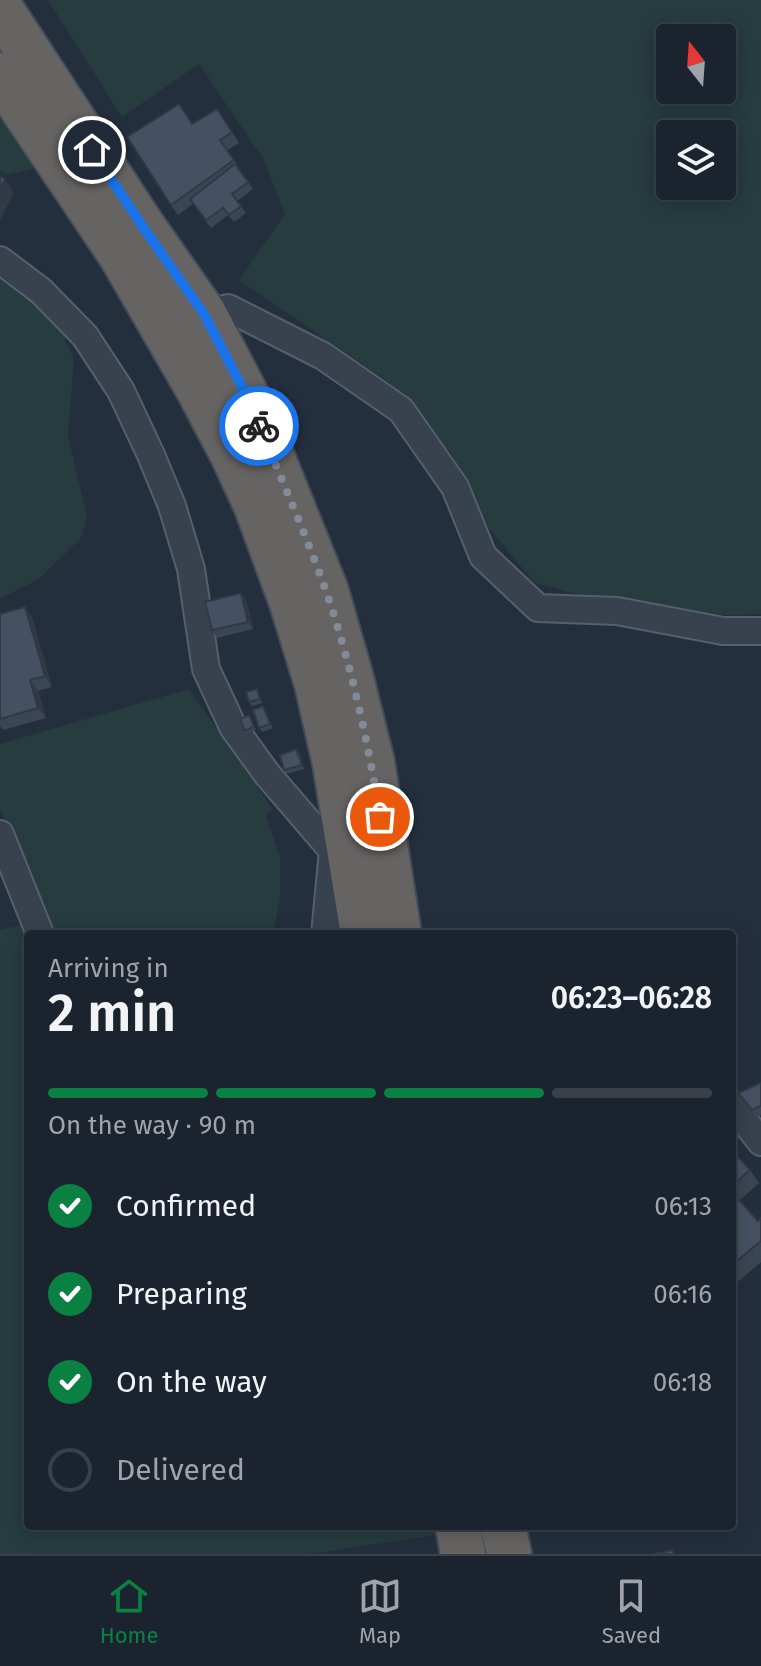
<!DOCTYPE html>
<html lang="en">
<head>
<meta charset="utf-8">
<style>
  body { margin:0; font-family:"Fira Sans",sans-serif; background:#242b36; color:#f1f3f6; height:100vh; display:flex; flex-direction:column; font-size:30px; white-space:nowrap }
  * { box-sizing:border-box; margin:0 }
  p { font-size:26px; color:#a0a4aa }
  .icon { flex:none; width:44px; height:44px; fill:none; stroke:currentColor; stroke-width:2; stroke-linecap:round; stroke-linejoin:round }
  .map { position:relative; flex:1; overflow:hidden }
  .side { position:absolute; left:24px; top:930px; width:712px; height:600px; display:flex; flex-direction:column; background:#1b232e; border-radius:8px; box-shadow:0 4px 20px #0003,0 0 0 2px #39404a }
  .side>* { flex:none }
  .needle { width:52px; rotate:343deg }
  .fabs { position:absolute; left:656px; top:24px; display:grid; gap:16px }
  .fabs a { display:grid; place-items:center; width:80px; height:80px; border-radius:8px; background:#1b232e; box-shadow:0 4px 20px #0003,0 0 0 2px #39404a; font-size:40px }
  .pin { position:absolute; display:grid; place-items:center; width:68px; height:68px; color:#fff; margin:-34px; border:4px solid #fff; border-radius:50%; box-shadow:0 2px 8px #0007 }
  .courier { position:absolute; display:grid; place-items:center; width:80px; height:80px; margin:-40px; border:6px solid #1a73e8; border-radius:50%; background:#fff; color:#222; box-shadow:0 2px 10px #0007 }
  .summary em { font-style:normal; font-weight:600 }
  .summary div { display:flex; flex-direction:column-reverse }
  .summary { display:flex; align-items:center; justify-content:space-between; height:136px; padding:0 24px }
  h1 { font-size:52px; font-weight:600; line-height:60px }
  .bar { display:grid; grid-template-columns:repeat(4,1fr); gap:12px 8px; align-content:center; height:96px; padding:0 24px }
  .bar i { height:10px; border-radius:6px; background:#39404a }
  .bar .active { background:#0b8043 }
  .bar p { grid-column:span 4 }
  ol { padding:0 24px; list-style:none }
  li { display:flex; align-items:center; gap:24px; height:88px }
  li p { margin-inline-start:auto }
  li .icon { padding:8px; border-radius:50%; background:#0b8043; color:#fff; stroke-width:4 }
  li:last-child { color:#a0a4aa }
  li i { width:44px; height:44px; border:4px solid #39404a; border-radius:50% }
  .tab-bar { display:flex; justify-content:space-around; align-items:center; height:112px; border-top:2px solid #39404a; background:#1b232e; font-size:22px; color:#a0a4aa }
  .tab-bar a { display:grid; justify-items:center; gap:4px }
  .tab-bar .active { color:#0b8043 }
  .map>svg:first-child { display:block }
  .green { fill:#263c3f; fill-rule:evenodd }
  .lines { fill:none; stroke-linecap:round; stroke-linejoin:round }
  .minor-casing { stroke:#565f6c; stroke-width:30 }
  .trunk-casing { stroke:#434c59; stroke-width:48 }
  .minor { stroke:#38414e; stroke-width:26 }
  .trunk { stroke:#656462; stroke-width:44 }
  .wall { fill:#3b4654 }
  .shaded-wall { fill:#303945 }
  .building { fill:#455162; stroke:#303945; stroke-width:2 }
  .done { stroke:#828b98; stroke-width:8; stroke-dasharray:0 14.4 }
  .route { stroke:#1a73e8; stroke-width:10 }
</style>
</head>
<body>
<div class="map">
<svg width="761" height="1554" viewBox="0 0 761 1554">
  <rect width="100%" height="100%" fill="#242f3e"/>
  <!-- green -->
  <path class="green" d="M48 0H761V614L726 615 588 597 535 583 487 526 452 455 387 381 239 280 285 214 264 160 199 64 122 117ZM670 38H722V90H670ZM670 134H722V186H670Z
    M0 49 32 97 54 164 6 175 0 170Z
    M0 253 55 316 74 360 68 436 87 516 81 538 39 579 0 599Z
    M189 689 272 808 266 816 280 857V898L273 934H28V1526H449L450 1533 309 1554H0V930L46 920 0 809V744Z"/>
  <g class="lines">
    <!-- minor casing -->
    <g class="minor-casing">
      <path id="minor" d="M0 260 41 291 85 336 121 391 151 455 172 506 191 569 206 669 233 727 267 774 333 851 347 839
        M204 314 228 308 323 356 401 410 455 487 483 556 538 608 617 611 723 631H761
        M0 834 40 934
        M325 934 333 851
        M732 1105 761 1142"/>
    </g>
    <!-- trunk casing -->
    <g class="trunk-casing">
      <path id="trunk" d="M0 8 143 227 204 314 251 404 326 591 351 678 372 762 399 934
        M0 75 121 255 200 392 233 455 256 505 292 603 317 684 335 763 363 934
        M458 1526 463 1554
        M503 1526 509 1554"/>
    </g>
    <!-- minor -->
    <use href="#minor" class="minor"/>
    <!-- trunk -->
    <use href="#trunk" class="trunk"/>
  </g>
  <!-- wall -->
  <path class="wall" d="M217 109 239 143 228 150 241 171 253 189 237 201 246 213 234 222 228 215 211 228 193 204 178 215 171 205 192 124Z
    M241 593 246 600 253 629 217 638 212 630Z
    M0 614 32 617 52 687 38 691 46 718 3 730 0 726Z
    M257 689 262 703 252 706 249 702Z
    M263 706 273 728 262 732 259 728Z
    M251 719 256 730 247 734 245 731Z
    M299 752 304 769 286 774 284 770Z
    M761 1083V1115L757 1117 738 1093Z
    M732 1150 750 1170 759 1183 739 1201 758 1221 761 1218V1262L732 1287Z"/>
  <!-- shaded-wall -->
  <path class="shaded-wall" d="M5 179 14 193 0 220V189Z
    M241 593 246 600 253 629 248 622Z
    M25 607 32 617 52 687 45 676Z
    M30 680 38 691 46 718 38 708Z"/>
  <!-- building -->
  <path class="building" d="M179 104 192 124 217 109 232 132 220 140 234 160 171 205 127 137Z
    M235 164 248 182 232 194 241 206 229 215 223 208 206 220 190 199Z
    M0 176 5 179 0 189Z
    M241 593 248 622 212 630 205 602Z
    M25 607 45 676 30 680 38 708 0 719V614Z
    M257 689 260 699 249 702 246 692Z
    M263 706 270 724 259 728 253 710Z
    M249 715 254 726 245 731 240 719Z
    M296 749 302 765 284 770 280 755Z
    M761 1083V1106L752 1110 738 1093Z
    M732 1150 750 1170 732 1186Z
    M732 1192 758 1221 761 1218V1241L732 1265Z
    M673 1550V1554H654Z"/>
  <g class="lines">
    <!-- done -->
    <path class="done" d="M259 426C282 480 306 535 326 591 351 664 368 741 380 817"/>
    <!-- route -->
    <path class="route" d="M92 150 143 227 204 314 251 404 259 426"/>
  </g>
</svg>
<div class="fabs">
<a><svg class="needle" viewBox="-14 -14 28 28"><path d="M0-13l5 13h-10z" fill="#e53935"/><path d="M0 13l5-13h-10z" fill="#a0a4aa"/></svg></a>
<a><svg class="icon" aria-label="layers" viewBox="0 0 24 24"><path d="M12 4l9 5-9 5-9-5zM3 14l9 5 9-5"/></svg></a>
</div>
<div class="pin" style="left:380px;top:817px;background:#ea580c"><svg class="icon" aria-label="bag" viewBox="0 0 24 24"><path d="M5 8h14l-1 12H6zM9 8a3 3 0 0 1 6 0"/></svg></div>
<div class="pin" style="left:92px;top:150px;background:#1f2937"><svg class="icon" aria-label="home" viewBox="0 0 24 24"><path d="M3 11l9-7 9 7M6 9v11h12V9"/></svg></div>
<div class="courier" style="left:259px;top:426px"><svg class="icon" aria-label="bike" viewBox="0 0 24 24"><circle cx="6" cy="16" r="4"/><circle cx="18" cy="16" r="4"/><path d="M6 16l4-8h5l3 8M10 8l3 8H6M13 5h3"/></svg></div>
<section class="side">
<div class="summary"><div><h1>2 min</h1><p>Arriving in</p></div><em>06:23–06:28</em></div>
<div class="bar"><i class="active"></i><i class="active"></i><i class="active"></i><i></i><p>On the way · 90 m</p></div>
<ol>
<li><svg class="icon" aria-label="check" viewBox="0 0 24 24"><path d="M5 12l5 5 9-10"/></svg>Confirmed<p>06:13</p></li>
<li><svg class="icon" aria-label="check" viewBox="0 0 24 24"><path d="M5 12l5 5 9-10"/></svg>Preparing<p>06:16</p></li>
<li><svg class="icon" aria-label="check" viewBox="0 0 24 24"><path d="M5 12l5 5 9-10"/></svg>On the way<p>06:18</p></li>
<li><i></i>Delivered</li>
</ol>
</section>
</div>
<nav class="tab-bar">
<a class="active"><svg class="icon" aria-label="home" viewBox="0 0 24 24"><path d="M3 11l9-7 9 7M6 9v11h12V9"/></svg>Home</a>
<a><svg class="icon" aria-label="map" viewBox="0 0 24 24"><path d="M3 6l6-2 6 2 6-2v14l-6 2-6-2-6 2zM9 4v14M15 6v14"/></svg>Map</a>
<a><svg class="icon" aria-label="saved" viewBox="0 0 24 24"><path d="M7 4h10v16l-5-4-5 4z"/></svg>Saved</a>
</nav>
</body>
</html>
